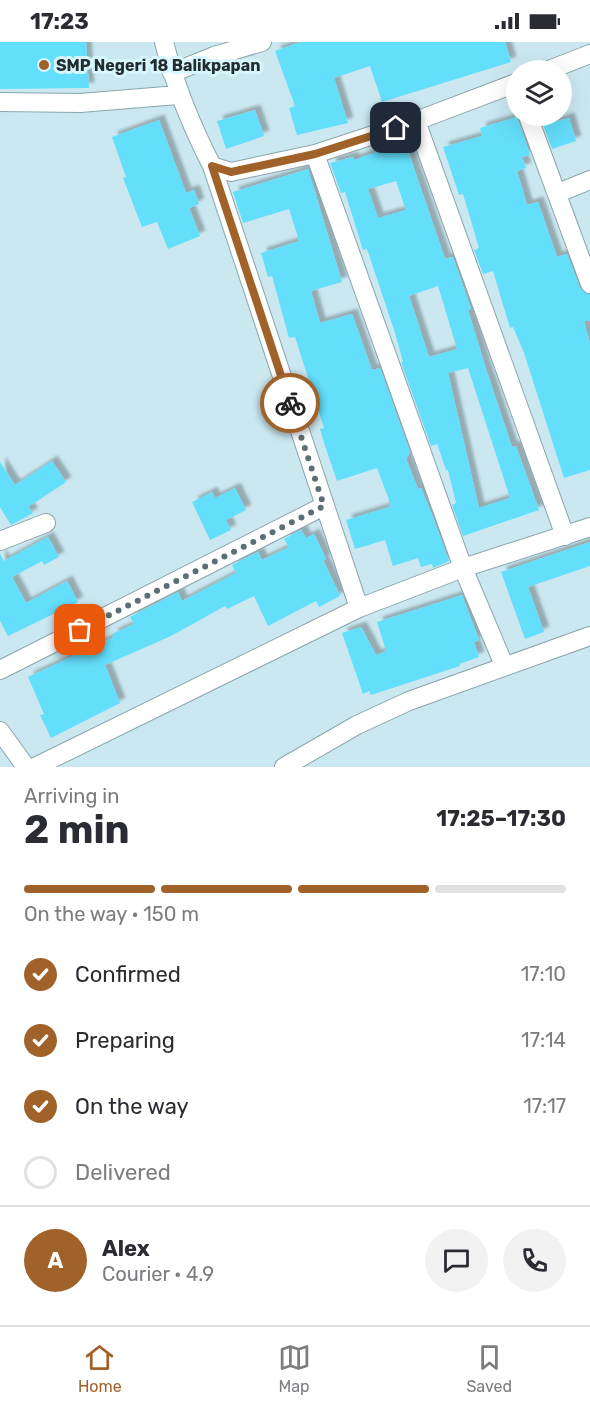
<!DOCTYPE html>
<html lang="en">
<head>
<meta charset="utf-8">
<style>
  body { margin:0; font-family:Rubik,sans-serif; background:#f2f2f3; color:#2b2b33; height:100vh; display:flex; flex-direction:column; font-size:22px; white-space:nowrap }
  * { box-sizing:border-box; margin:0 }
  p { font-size:20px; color:#7c7c81 }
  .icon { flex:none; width:33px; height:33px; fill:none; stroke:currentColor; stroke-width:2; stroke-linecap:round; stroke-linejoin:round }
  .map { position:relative; height:725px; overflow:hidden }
  .side { display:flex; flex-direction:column; background:#fff; flex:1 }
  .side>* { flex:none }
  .buttons { position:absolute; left:506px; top:18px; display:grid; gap:12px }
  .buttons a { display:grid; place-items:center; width:66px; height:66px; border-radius:50%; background:#fff; box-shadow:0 6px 24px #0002; font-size:30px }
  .pin { position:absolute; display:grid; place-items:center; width:51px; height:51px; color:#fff; margin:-26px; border-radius:12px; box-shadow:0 3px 9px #0006 }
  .courier { position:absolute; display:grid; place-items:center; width:60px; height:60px; margin:-30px; border:4px solid #a16229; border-radius:50%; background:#fff; color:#222; box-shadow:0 2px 8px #0007 }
  .summary em { font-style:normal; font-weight:700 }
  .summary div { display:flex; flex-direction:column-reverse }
  .summary { display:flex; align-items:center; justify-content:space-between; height:102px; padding:0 24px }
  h1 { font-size:39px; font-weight:700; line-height:45px }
  .bar { display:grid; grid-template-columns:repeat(4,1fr); gap:9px 6px; align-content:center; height:72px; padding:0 24px }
  .bar i { height:8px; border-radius:4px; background:#e1e1e2 }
  .bar .active { background:#a16229 }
  .bar p { grid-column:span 4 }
  .line { display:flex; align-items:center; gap:15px; padding:0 24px; border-top:2px solid #e1e1e2 }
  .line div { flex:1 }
  .round { display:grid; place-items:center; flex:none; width:63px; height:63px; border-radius:32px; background:#f2f2f3 }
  ol { padding:0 24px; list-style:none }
  li { display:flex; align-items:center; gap:18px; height:66px }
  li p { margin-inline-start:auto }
  li .icon { padding:6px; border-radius:50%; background:#a16229; color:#fff; stroke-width:4 }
  li:last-child { color:#7c7c81 }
  li i { width:33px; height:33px; border:3px solid #e1e1e2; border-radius:50% }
  .status { display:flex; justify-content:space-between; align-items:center; height:42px; padding:0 30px; background:#fff; direction:ltr }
  .status svg { height:16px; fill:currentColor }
  .tab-bar { display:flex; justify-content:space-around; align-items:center; height:84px; border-top:2px solid #e1e1e2; background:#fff; font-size:16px; color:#7c7c81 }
  .tab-bar a { display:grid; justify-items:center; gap:3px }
  .tab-bar .active { color:#a16229 }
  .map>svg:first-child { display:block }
  .building { fill:#63defb; fill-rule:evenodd; filter:url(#shadow) }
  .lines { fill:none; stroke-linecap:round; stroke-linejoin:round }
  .street-casing { stroke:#89a5ac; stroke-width:20 }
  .street { stroke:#fff; stroke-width:18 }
  .done { stroke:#5d6e74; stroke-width:6; stroke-dasharray:0 10.8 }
  .route { stroke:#a16229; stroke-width:8 }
  .poi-dot { fill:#a16229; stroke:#d8f6fe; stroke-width:2 }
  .labels { text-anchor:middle; stroke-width:6; stroke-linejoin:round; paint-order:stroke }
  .poi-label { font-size:16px; font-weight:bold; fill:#222d30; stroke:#d8f6fe; text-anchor:start }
</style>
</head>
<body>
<div class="status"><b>17:23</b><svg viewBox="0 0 49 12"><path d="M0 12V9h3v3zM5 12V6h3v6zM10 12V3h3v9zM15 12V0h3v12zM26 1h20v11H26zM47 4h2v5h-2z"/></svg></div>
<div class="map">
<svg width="590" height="725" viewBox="0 0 590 725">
  <defs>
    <filter id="shadow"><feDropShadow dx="5.5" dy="-5.5" stdDeviation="1.5" flood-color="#0004"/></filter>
  </defs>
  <rect width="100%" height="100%" fill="#cbe8f1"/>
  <!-- building -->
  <path class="building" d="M0 0H86L89 46 0 47Z
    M300 0H505L511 20 382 60 370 24 334 36 348 81 297 93 289 66 295 64 275 9Z
    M255 68 264 94 226 107 217 79Z
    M517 75 530 113 522 115 526 126 517 129 527 163 538 160 557 215 567 212 580 246 590 253V279H584L590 302V428L564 436 524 311 513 285 510 286 493 229 483 232 474 208 479 206 463 152 459 153 443 105 482 94 480 86Z
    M569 76 576 99 552 107 543 83Z
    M159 78 186 151 194 148 199 162 189 166 200 194 168 207 157 180 142 185 123 136 126 135 112 95Z
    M405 100 445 217 453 215 471 267 468 268 485 324 512 405 516 404 539 468 463 494 452 463 456 461 448 428H446L437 402 431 404 401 320H403L395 291 367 207 363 208 345 150 341 151 330 121 353 115 354 118ZM396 139 406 168 378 176 368 147ZM438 244 457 307 429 315 409 254ZM468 326 510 456 479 466 448 331Z
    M308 127 342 240 311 249 320 281 352 272 372 328 380 326 410 410 406 417 418 447 421 446 431 470 449 519 433 526 432 522 421 525 418 516 393 524 385 498 355 507 346 478 389 465V458L377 426 337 439 325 404 320 387 324 386 295 295 289 296 272 234 268 235 261 211 299 199 289 167 243 181 233 150Z
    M52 419 66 440 28 465 33 471 11 483 0 465V420L15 443Z
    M235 446 246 468 226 478 231 488 210 498 192 460 212 450 215 456Z
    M301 488 306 496 314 492 326 517 323 518 340 554 319 565 316 559 268 584 254 554 227 567 225 564 171 594 105 623 120 661 51 696 40 673 44 672 28 635 114 595 112 592 134 582 130 575 178 550 182 559 236 531 232 523 258 510 262 518 289 505 284 497Z
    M48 495 59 515 44 523 42 519 12 535 26 561 67 539 78 560 8 594 0 579V512L4 519Z
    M590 500V524L528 545 544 590 525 597 501 530Z
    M462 553 479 598 474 600 479 615 459 622 460 624 371 653 369 649 363 652 342 591 361 585 376 613 386 609 377 580Z"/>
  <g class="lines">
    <!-- street casing -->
    <g class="street-casing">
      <path id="street" d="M164 0C175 44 191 83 212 124L231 130 315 112 416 79 516 41
        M549 28 590 12
        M172 31 214 14 262 0
        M0 60 80 61 178 53
        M528 74 590 242
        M416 79 565 494
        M315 112 463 526 590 485
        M212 124 359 566
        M558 151 590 138
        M0 499 46 481
        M0 628 324 464
        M0 689 26 725
        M35 725 359 566 463 526 504 623
        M284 725 357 683 409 659 590 594"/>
    </g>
    <!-- street -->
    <use href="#street" class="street"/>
  </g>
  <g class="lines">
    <!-- done -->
    <path class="done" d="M80 588 324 464 290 361"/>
    <!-- route -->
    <path class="route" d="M290 361 212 124 231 130 315 112 396 86"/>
  </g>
  <!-- markers -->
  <circle class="poi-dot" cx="44" cy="23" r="6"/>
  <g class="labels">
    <!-- poi labels -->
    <g class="poi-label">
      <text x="56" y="29">SMP Negeri 18 Balikpapan</text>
    </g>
  </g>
</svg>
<div class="buttons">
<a><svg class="icon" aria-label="layers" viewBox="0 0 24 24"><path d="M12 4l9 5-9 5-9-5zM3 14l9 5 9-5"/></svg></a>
</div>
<div class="pin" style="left:80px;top:588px;background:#ea580c"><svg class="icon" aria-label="bag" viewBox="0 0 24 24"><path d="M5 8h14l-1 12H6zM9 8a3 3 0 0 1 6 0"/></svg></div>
<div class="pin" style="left:396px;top:86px;background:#1f2937"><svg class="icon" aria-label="home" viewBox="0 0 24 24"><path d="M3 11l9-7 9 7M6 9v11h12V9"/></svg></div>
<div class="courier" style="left:290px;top:361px"><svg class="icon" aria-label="bike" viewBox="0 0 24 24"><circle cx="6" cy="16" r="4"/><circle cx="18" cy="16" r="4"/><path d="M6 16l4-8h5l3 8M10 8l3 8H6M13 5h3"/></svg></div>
</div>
<section class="side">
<div class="summary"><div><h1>2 min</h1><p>Arriving in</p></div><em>17:25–17:30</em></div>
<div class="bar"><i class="active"></i><i class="active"></i><i class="active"></i><i></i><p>On the way · 150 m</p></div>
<ol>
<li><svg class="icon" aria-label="check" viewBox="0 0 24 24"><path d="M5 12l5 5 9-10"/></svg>Confirmed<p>17:10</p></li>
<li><svg class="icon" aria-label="check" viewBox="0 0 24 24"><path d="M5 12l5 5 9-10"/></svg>Preparing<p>17:14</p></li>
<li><svg class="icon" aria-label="check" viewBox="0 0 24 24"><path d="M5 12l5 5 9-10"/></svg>On the way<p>17:17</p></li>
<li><i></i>Delivered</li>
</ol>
<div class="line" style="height:108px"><b class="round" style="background:#a16229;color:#fff">A</b><div><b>Alex</b><p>Courier · 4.9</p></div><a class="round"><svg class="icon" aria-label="chat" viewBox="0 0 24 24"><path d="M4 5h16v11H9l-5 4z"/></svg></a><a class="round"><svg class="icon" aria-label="phone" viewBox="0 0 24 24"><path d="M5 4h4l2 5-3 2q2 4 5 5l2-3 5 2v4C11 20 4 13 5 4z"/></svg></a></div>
</section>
<nav class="tab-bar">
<a class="active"><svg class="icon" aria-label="home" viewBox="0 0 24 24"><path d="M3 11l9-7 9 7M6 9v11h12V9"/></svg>Home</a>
<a><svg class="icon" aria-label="map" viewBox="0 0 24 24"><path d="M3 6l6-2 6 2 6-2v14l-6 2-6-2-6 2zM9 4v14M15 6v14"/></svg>Map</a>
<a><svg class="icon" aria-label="saved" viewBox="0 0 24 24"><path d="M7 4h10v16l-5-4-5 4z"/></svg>Saved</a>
</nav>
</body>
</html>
